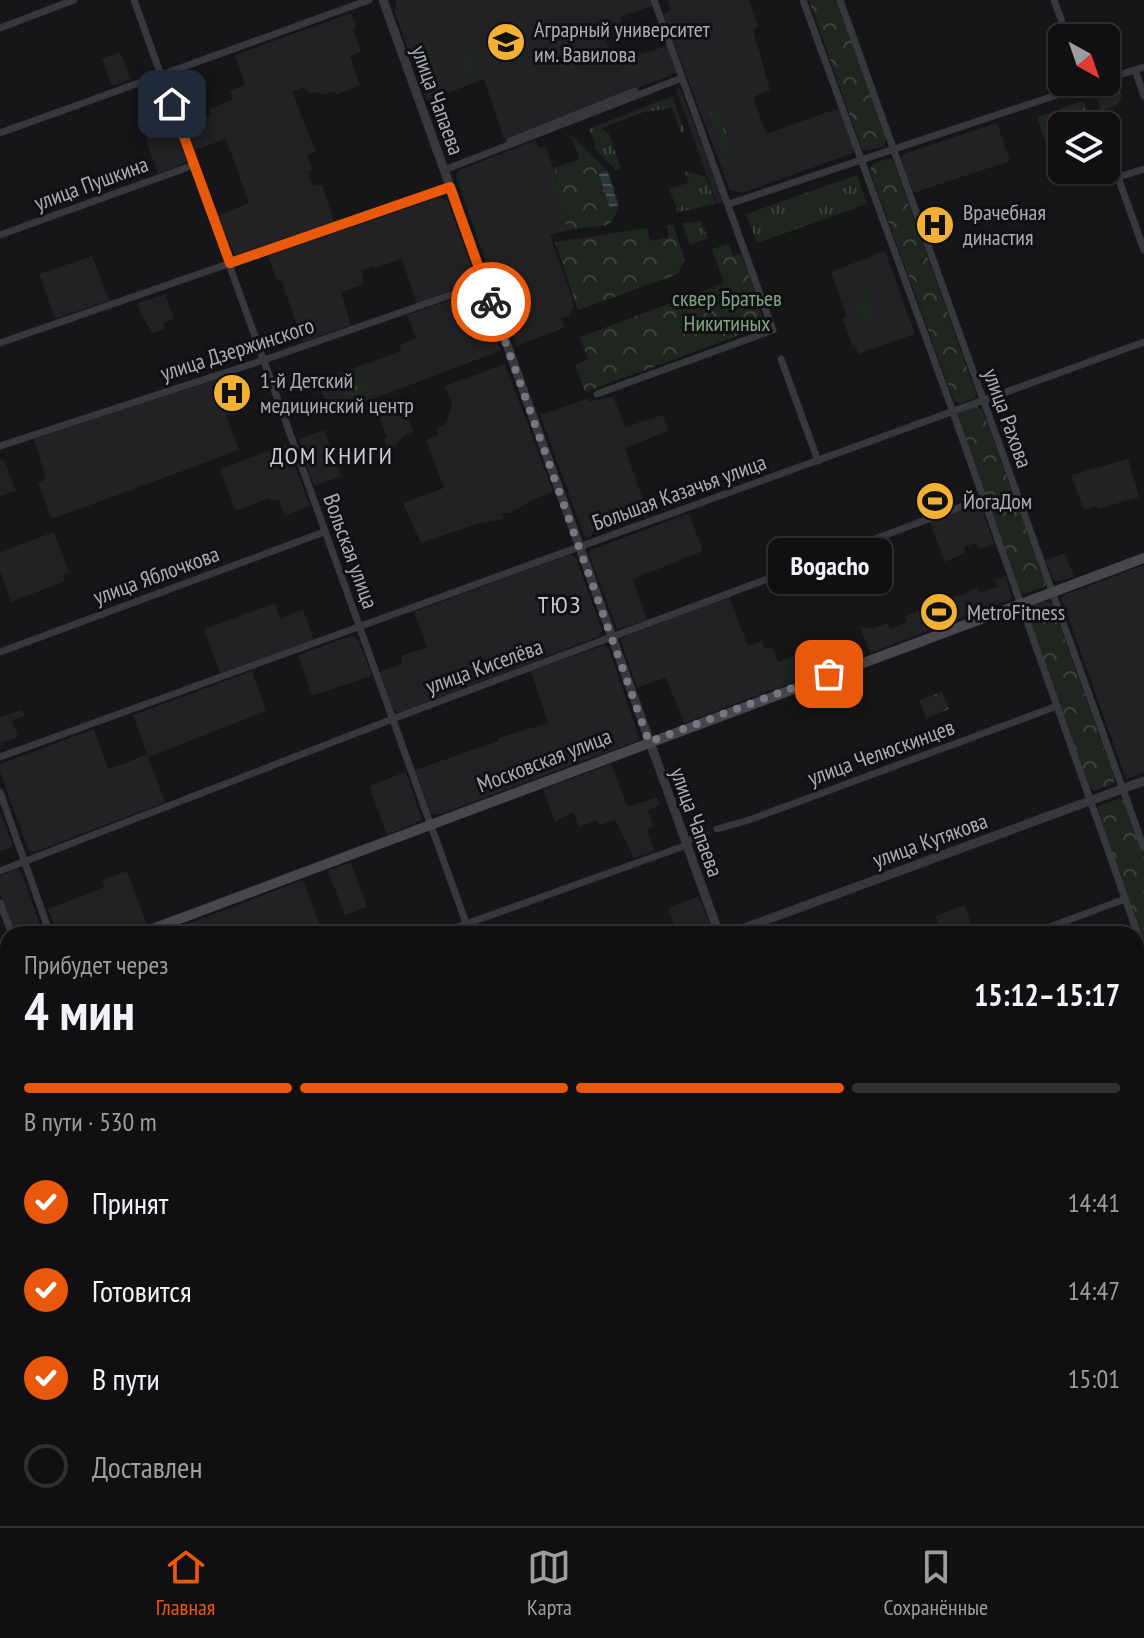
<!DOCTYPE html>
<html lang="ru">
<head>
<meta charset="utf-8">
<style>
  body { margin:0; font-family:"PT Sans Narrow",sans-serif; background:#19191b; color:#f1f3f6; height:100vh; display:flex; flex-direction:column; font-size:30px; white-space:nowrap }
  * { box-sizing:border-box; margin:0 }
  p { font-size:26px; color:#9c9d9f }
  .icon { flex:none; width:44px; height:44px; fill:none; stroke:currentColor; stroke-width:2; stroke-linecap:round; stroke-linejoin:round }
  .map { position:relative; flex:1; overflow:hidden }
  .details { position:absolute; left:0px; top:926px; width:1144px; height:600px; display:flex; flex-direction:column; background:#101012; border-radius:24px 24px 0 0; box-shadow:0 2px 6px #0004,0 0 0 2px #303032 }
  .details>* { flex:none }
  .needle { width:52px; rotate:140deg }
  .buttons { position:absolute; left:1048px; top:24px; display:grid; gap:16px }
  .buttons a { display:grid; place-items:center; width:72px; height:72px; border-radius:12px; background:#101012; box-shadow:0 2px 6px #0004,0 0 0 2px #303032; font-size:40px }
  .pin { position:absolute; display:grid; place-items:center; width:68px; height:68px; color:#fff; margin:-34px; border-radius:16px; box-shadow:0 4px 12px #0006 }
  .courier { position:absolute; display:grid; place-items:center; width:80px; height:80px; margin:-40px; border:6px solid #ea580c; border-radius:50%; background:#fff; color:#222; box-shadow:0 2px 10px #0007 }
  .bubble { position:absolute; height:56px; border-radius:12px; background:#101012; box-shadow:0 2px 6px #0004,0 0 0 2px #303032; font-size:26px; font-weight:700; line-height:56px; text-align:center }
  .head em { font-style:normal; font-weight:700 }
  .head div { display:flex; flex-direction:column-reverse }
  .head { display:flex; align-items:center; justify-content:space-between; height:136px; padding:0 24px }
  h1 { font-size:52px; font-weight:700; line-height:60px }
  .bar { display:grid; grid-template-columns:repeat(4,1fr); gap:12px 8px; align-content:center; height:96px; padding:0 24px }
  .bar i { height:10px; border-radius:6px; background:#303032 }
  .bar .current { background:#ea580c }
  .bar p { grid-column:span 4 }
  ol { padding:0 24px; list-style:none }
  li { display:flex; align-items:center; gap:24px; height:88px }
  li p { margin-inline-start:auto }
  li .icon { padding:8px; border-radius:50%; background:#ea580c; color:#fff; stroke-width:4 }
  li:last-child { color:#9c9d9f }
  li i { width:44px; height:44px; border:4px solid #303032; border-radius:50% }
  .tab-bar { display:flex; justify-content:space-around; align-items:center; height:112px; border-top:2px solid #303032; background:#101012; font-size:22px; color:#9c9d9f }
  .tab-bar a { display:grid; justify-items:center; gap:4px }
  .tab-bar .current { color:#ea580c }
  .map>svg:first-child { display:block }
  .built { fill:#222225 }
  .grass { fill:url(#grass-tufts) }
  .forest { fill:url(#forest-crowns) }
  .pitch { fill:#1e261f }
  .water { fill:url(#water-rules) }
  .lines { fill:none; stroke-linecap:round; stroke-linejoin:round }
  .minor { stroke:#37383d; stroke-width:7 }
  .tertiary { stroke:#37383d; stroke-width:9 }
  .secondary { stroke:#45474d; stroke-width:10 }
  .primary { stroke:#53555c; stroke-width:11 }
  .done { stroke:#757880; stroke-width:8; stroke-dasharray:0 14.4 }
  .route { stroke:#ea580c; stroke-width:10 }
  .labels { text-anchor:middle; stroke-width:6; stroke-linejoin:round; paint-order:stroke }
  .poi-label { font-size:22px; fill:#a8adb8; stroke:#111113; text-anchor:start }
  .street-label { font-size:22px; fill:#a8adb8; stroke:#111113 }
  .park-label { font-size:22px; fill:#7fa381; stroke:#111113 }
  .neighbourhood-label { font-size:24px; letter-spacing:2px; fill:#c9ccd4; stroke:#111113 }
</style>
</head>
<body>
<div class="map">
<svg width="1144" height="1526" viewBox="0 0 1144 1526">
  <defs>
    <pattern id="grass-tufts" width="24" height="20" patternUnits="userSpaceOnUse" patternTransform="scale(2)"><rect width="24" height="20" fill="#1e261f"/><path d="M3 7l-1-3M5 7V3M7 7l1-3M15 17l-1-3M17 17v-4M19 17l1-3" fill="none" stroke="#3c433d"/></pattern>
    <pattern id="forest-crowns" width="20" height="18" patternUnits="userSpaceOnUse" patternTransform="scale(2)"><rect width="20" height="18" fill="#1e261f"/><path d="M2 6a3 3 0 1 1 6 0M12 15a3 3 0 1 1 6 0" fill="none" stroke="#3c433d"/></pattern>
    <pattern id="water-rules" width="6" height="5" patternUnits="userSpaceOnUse" patternTransform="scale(2)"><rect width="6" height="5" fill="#2c353c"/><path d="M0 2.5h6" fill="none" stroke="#485056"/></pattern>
  </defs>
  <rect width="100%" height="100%" fill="#161618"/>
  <!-- built -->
  <path class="built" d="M396 0H650L652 6 621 17 622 22 602 31 614 62 667 46 676 73 508 138 505 142 484 79 427 101 395 13Z
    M668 0H749L758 26 753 30 770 90 753 97 766 134 839 108 854 149 853 153 742 193 730 190 663 14 671 10Z
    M351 13 356 26 353 30 361 52 350 56 360 85 336 95 335 91 323 95 317 92 310 94 306 87 292 92 316 152 307 155 312 170 308 172 313 186 318 184 323 187 334 222 235 255 218 216 249 203 226 139 195 150 186 126 211 116 209 109 232 100 230 91 245 84 235 55Z
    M120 52 131 79 112 86 102 59Z
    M680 88 724 203 717 204 676 89Z
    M997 123 1010 161 913 193 901 159 903 154Z
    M174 126 187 162 158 174 145 137Z
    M536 140 539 148 546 146 558 183 552 185 568 230 550 235 574 304 571 314 561 319 564 328 516 346 456 177 459 170Z
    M440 197 447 200 475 277 473 282 417 304 402 259 374 268 373 266 361 271 364 284 341 292 351 325 303 342 281 280 277 281 268 256Z
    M885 251 915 334 858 354 856 347 853 348 843 319 847 317 831 272Z
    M92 256 109 300 55 319 39 274Z
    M476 291 481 294 486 316 501 349 500 351 330 415 318 381 401 351 400 345 416 338 407 315Z
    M165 294 174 319 163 323 164 329 153 333 143 319 137 304Z
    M505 364 553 492 533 500 510 513H502L504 519 476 524 421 543 403 503 444 488 426 440 438 435 436 428 446 424 452 404 445 386Z
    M236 373 247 406 226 415 239 450 52 519 38 483 46 479 34 439Z
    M613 396 625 427 663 415 668 431 625 448 649 517 645 518 643 514 592 532 591 538H585L540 415 589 398 588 402Z
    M403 402 413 432 405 435 391 450 387 447 384 439 387 438 377 411Z
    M324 430 341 476 314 486 299 442V439Z
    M285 445 288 446 310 506 285 516 279 500 272 501 269 498 236 511 220 469Z
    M1128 459 1139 497 1098 509 1096 506 1084 510 1071 475Z
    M0 460H4L16 491 0 496Z
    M975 505 982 510 994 544 979 549 976 543 964 547 965 553 945 562 930 522Z
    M689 513 703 551 633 579 647 620 617 629 589 554 591 550Z
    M54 532 69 572 63 574 65 581 11 602 0 571V552Z
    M1065 553 1074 577 1055 582 1045 560Z
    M571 554 576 558 602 631 600 636 400 712 393 710 380 672 402 663 401 656 427 647 414 612Z
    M1144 565V773L1126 779 1062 600 1064 595Z
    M1006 576 1012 599 870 653 860 627 874 628 888 623 890 629 907 622 905 616 978 588 980 593 997 587 995 580Z
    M729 596 748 646 762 641 765 649 772 647 778 662 800 653 803 661 820 655 817 646 836 639 844 663 684 723 666 677 637 688 621 642 622 638Z
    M275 603 280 619 303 609 314 640 220 673 204 629Z
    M351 636 358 639 372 676 312 696 298 655Z
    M605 645 609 649 640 740 438 815 431 813 415 770 498 741V738L548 723 531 671Z
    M252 671 266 711 148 757 165 802 34 852 28 849 0 772V764L94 729 108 769 126 763 147 754 133 715Z
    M22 710 25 716 12 721 18 737 0 743V717Z
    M611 764 628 807 657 797 660 805 648 810 653 826 647 829 654 851 634 858 615 820 599 825 597 820 579 827 573 812 555 822 543 789Z
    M406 772 422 820 387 835 369 786Z
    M0 811 13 847 0 851Z
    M351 862 367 907 345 915 328 871Z
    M18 869 21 871 43 934H14L0 894V876Z
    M127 871 147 925 124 934H57L48 909 105 887 102 880Z
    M303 880 323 934H189L185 925Z
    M699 896 711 928 710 931 708 934H677L668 908Z
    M965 905 974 934H941L936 916Z
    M8 992V1185L0 1188V995Z
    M1144 1018V1086L1137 1088 1136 1021Z
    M8 1423V1495L6 1496 8 1518H10L12 1526H0V1426Z
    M256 1518H343L344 1526H259Z
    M349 1518H387L391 1519 395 1526H360L359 1522Z
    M1066 1518H1096L1099 1526H1068Z"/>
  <!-- grass -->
  <path class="grass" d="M426 38 443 85 429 89 416 55 420 40Z
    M1120 89 1122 96 1117 105 1101 111 1096 96Z
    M672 96 685 131 681 132 672 108 644 112 601 128 609 134 621 168 616 170 594 148 595 143 589 129Z
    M1083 101 1088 115 1071 120 1063 115 1060 108Z
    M717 108 735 159 726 162 709 114Z
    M1055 111 1057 116 1050 123 1054 138 1045 141 1037 117Z
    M684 171 706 177 716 204 678 212 669 188 689 183Z
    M857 175 867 204 757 243 746 214Z
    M701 221 708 238 690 245 682 223Z"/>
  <!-- forest -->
  <path class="forest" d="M809 0H837L886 137 884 146 866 151 861 147Z
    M571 135 609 173 619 205 613 220 607 225 568 230 551 185 558 182 554 168 579 159Z
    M890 158 894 163 976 393 975 398 959 404 954 401 870 171 872 164Z
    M667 225H673L685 259 678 274 578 310 555 242 647 228 650 241 669 237Z
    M729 244 733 256 741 254 760 304 759 308 765 324 762 327 585 392 575 365 588 359 580 337 724 283 712 249Z
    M359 368 370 392 343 402 333 378Z
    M977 406 982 409 1046 584 1044 587 1024 594 1021 593 957 417 959 413Z
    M1046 601 1052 604 1115 778 1113 784 1095 791 1089 787 1028 614 1029 607Z
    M942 692 949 709 926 718 919 700Z
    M1121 798 1125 802 1144 857V943L1097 811 1098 806Z"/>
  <!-- pitch -->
  <path class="pitch" d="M470 48 480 77 468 81 457 53Z
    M868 294 878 319 860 325 851 300Z"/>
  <!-- water -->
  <path class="water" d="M607 171 618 205 610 208 599 174Z"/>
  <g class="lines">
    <!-- minor -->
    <path class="minor" d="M134 0 470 934
      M803 0 949 401 1144 952
      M840 0 1144 848
      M1054 0 1068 38
      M0 28 74 0
      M1135 70 1144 96
      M1106 79 1144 67
      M0 133 369 0
      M510 141 635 91
      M1144 169 1118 177 1144 250
      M444 170 682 78
      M729 204 1096 82
      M0 235 194 165
      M0 343 450 187
      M781 359 818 461
      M597 394 773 330 654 0
      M0 446 264 360 485 283
      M0 652 324 532
      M0 757 1144 342
      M0 792 50 934
      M717 829 749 820 1057 706
      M685 841 705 834
      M0 871 403 715 982 499
      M0 903 12 934
      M438 934 687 845
      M1031 934 1125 899
      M1136 1009 1144 1006
      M1136 1277 1144 1274
      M0 1315 8 1340
      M0 1417 8 1414
      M1136 1501 1144 1522
      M61 1518 62 1526
      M243 1518 245 1526
      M680 1518 683 1526
      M1001 1518 1004 1526
      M402 1525 423 1518
      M178 1526 200 1518"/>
    <!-- tertiary -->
    <path class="tertiary" d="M383 0 719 934
      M728 934 1144 781
      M0 1192 8 1190
      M930 1518 933 1526"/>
    <!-- secondary -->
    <path class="secondary" d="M139 934 1144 558
      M0 986 8 983"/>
    <!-- primary -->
    <path class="primary" d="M1136 1410 1144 1408
      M798 1526 822 1518"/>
  </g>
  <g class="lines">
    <!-- done -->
    <path class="done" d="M491 302 649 742 829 674"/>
    <!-- route -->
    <path class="route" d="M172 104 230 263 450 187 491 302"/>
  </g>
  <!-- icons -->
  <defs>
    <g id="university-disc" transform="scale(2)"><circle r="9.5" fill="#f2b134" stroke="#111113"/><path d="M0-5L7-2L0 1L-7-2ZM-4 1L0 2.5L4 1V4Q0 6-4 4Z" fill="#111"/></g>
    <g id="hospital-disc" transform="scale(2)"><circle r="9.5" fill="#f2b134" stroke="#111113"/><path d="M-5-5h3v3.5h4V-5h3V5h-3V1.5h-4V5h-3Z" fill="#111"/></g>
    <g id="stadium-disc" transform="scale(2)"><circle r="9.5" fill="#f2b134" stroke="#111113"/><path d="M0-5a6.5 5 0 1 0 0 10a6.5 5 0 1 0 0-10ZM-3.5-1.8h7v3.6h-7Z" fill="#111"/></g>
  </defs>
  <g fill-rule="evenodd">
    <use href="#university-disc" x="506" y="42"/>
    <use href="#hospital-disc" x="935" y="225"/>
    <use href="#hospital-disc" x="232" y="393"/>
    <use href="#stadium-disc" x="935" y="501"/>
    <use href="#stadium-disc" x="939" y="612"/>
  </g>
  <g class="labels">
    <!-- poi labels -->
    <g class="poi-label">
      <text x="534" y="37">Аграрный университет<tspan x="534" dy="25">им. Вавилова</tspan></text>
      <text x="963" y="220">Врачебная<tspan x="963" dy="25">династия</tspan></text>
      <text x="260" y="388">1-й Детский<tspan x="260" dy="25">медицинский центр</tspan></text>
      <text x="963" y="509">ЙогаДом</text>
      <text x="967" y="620">MetroFitness</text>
    </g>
    <!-- street labels -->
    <g class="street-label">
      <text transform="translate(438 100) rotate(70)" y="8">улица Чапаева</text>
      <text transform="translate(91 183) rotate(-20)" y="8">улица Пушкина</text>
      <text transform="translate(237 349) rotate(-18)" y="8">улица Дзержинского</text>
      <text transform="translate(1008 418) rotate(70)" y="8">улица Рахова</text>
      <text transform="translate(679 492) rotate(-20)" y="8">Большая Казачья улица</text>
      <text transform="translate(351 551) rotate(70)" y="8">Вольская улица</text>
      <text transform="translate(156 575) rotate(-20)" y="8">улица Яблочкова</text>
      <text transform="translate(484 666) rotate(-20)" y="8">улица Киселёва</text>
      <text transform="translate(881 752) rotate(-20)" y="8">улица Челюскинцев</text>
      <text transform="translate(544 760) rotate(-21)" y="8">Московская улица</text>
      <text transform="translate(697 822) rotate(70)" y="8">улица Чапаева</text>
      <text transform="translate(930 840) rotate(-20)" y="8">улица Кутякова</text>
    </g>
    <!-- park labels -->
    <g class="park-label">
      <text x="727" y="306">сквер Братьев<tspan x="727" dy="25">Никитиных</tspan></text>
    </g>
    <!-- neighbourhood labels -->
    <g class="neighbourhood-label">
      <text x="332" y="464">ДОМ КНИГИ</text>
      <text x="560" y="613">ТЮЗ</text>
    </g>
  </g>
</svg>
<div class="buttons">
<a><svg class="needle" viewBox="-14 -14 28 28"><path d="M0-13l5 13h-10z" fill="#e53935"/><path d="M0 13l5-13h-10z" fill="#9c9d9f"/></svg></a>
<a><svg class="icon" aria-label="layers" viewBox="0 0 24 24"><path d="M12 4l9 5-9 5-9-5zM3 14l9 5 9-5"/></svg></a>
</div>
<div class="pin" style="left:829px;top:674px;background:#ea580c"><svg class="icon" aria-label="bag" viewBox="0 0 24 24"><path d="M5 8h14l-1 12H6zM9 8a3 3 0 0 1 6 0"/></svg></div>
<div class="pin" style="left:172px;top:104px;background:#1f2937"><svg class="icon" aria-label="home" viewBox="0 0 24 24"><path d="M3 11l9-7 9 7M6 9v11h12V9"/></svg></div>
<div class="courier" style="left:491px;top:302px"><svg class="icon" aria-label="bike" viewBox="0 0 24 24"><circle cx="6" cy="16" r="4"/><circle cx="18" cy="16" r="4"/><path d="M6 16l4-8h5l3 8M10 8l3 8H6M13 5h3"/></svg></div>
<div class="bubble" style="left:768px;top:538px;width:124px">Bogacho</div>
<section class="details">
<div class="head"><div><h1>4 мин</h1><p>Прибудет через</p></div><em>15:12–15:17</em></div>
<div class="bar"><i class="current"></i><i class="current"></i><i class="current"></i><i></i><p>В пути · 530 m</p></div>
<ol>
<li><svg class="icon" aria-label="check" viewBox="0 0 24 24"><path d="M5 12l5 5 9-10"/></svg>Принят<p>14:41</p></li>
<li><svg class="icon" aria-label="check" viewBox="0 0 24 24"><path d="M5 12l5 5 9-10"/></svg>Готовится<p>14:47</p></li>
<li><svg class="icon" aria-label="check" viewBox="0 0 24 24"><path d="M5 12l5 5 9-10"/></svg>В пути<p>15:01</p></li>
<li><i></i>Доставлен</li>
</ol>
</section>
</div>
<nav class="tab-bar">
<a class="current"><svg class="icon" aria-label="home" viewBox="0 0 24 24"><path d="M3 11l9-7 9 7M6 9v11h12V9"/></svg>Главная</a>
<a><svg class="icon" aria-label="map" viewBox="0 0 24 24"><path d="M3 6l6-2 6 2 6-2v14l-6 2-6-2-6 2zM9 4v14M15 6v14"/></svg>Карта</a>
<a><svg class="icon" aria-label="saved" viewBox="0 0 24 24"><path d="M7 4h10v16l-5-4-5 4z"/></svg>Сохранённые</a>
</nav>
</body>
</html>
